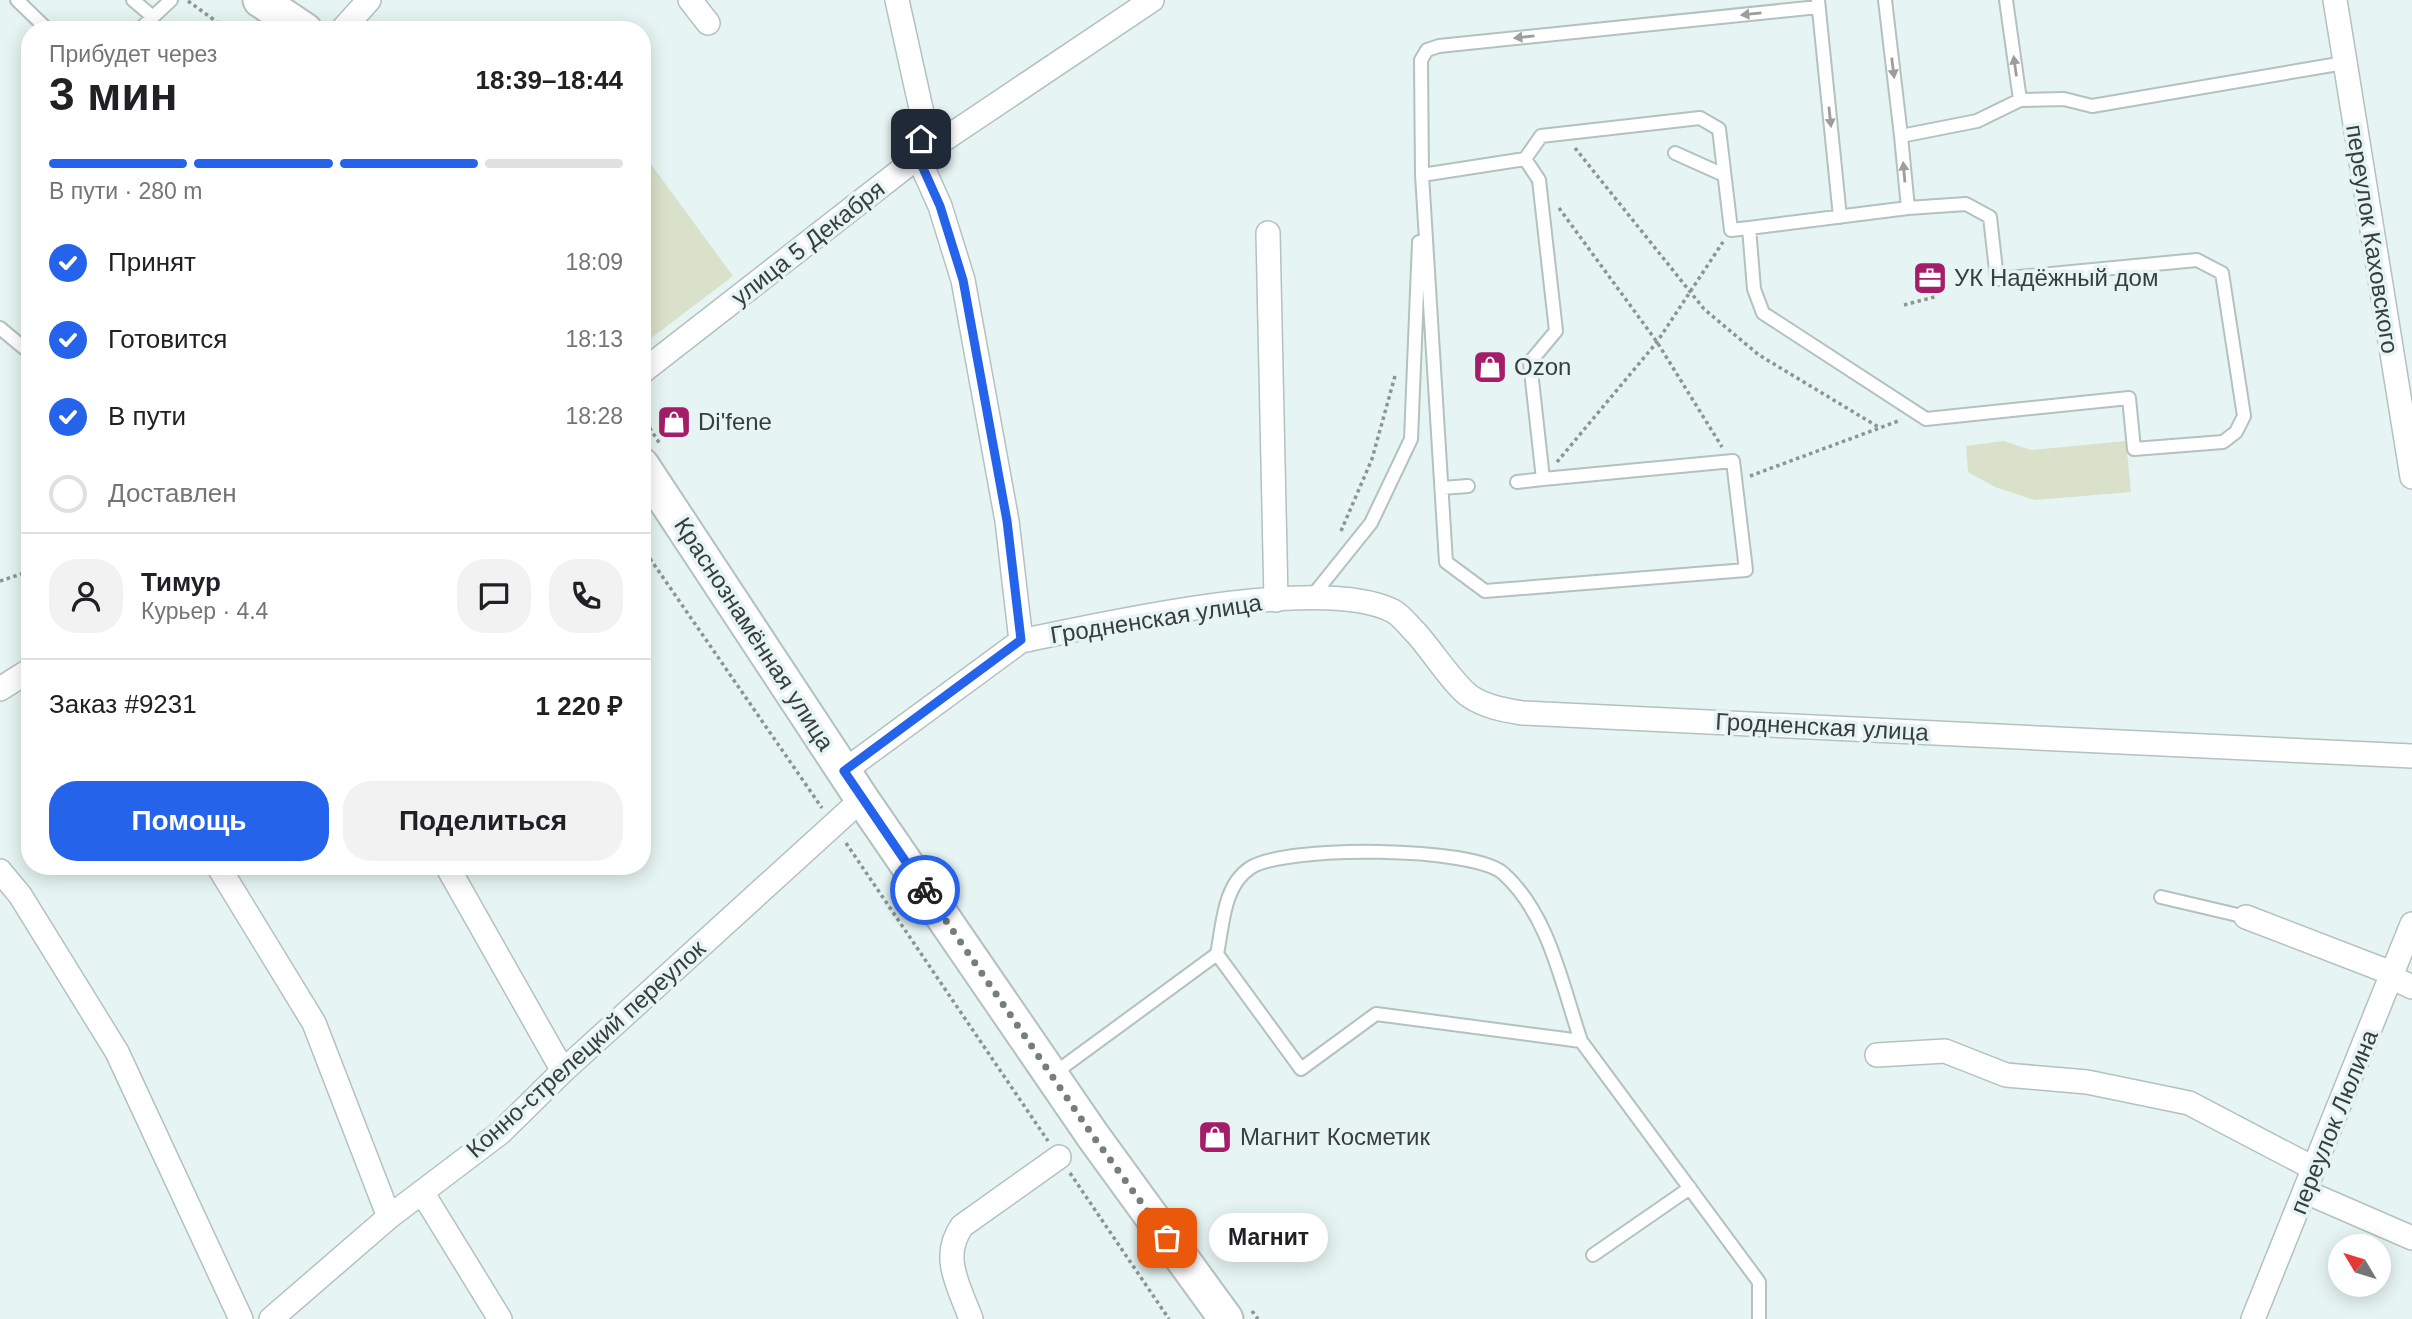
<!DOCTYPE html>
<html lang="ru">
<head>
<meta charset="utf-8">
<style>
  body { margin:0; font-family:Helvetica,sans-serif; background:#f2f2f2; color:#202124; height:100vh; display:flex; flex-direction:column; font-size:26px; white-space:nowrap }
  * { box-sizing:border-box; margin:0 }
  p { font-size:23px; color:#757577 }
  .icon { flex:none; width:38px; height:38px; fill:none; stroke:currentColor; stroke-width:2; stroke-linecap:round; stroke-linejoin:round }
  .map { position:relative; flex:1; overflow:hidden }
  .details { position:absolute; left:21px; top:21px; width:630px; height:854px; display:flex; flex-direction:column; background:#fff; border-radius:28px; box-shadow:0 4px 18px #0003 }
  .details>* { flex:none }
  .needle { width:46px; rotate:308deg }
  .controls { position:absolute; left:2328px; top:1234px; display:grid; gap:14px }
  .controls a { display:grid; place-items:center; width:63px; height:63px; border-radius:50%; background:#fff; box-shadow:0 4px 18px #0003; font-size:35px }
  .pin { position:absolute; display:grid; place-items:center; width:60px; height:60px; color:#fff; margin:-30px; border-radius:14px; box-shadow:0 4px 10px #0006 }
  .courier { position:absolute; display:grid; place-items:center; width:70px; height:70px; margin:-35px; border:5px solid #2563eb; border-radius:50%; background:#fff; color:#222; box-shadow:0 2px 9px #0007 }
  .bubble { position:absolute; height:49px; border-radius:24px; background:#fff; box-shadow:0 4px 18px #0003; font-size:23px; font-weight:600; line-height:49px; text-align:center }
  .summary em { font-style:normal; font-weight:600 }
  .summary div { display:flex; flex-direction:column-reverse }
  .summary { display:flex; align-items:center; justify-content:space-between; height:119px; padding:0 28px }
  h1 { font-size:46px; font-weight:600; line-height:52px }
  .bar { display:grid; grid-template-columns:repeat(4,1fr); gap:10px 7px; align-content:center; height:84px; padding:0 28px }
  .bar i { height:9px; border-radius:5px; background:#e0e0e0 }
  .bar .selected { background:#2563eb }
  .bar p { grid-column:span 4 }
  .line { display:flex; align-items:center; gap:18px; padding:0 28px; border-top:2px solid #e0e0e0 }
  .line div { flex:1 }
  .round { display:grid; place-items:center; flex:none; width:74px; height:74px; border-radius:28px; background:#f2f2f2 }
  ol { padding:0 28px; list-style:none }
  li { display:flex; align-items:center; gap:21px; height:77px }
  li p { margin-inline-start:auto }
  li .icon { padding:7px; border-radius:50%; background:#2563eb; color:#fff; stroke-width:4 }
  li:last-child { color:#757577 }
  li i { width:38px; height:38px; border:4px solid #e0e0e0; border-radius:50% }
  .action { display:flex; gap:14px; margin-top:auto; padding:14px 28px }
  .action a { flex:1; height:80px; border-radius:28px; background:#2563eb; color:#fff; font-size:28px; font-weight:600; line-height:80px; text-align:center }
  .action a+a { background:#f2f2f2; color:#202124 }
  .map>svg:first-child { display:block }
  .green { fill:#dae1ca }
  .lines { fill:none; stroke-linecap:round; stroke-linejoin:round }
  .lane-casing { stroke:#b3c1bf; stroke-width:16 }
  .street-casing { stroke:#b3c1bf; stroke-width:26 }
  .secondary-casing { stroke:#b3c1bf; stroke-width:37 }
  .path { stroke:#8b9594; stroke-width:3.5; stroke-dasharray:3.5 3.5; stroke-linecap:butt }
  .lane { stroke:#fff; stroke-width:12 }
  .street { stroke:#fff; stroke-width:23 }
  .secondary { stroke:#fff; stroke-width:33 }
  .oneway { fill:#9c9e9e }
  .done { stroke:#757e7d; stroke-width:7; stroke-dasharray:0 12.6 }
  .route { stroke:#2563eb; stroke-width:9 }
  .labels { text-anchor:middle; stroke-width:7; stroke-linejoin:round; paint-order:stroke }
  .street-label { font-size:24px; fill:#383e3d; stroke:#e6f5f3 }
  .poi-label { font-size:24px; fill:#383e3d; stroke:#e6f5f3; text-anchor:start }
</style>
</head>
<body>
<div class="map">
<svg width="2412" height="1319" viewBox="0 0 2412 1319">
  <rect width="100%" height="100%" fill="#e6f5f3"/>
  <!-- green -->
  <path class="green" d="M642 152 733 276 642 345Z
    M2004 441 2031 450 2126 441 2131 492 2035 500 1995 487 1968 472 1966 446Z"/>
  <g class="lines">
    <!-- lane casing -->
    <g class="lane-casing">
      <path id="lane" d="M17 0 48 30
        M133 0 153 17
        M1818 0 1840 217
        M1885 0 1901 136 1977 121 2020 100 2006 0
        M139 30 171 0
        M517 30H521
        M2020 100 2064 99 2092 106 2344 63
        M1901 136 1908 208
        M1675 153 1724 175
        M1525 159 1539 180 1556 331 1530 362 1543 479 1733 461 1746 570 1485 591 1446 562 1422 175 1421 60 1427 50 1439 46 1818 7
        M1422 175 1525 159 1541 136 1700 118 1719 129 1731 230 1749 228
        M1966 204 1990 217 1997 279 2197 260 2222 273 2244 416 2236 432 2223 442 2134 449 2129 398 1926 419 1763 313 1754 289 1749 228 1908 208Z
        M0 328 30 353
        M1517 482 1543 479
        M1442 488 1468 486
        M1310 599 1371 523 1411 439 1419 242
        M2161 897 2246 917
        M1217 954C1223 925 1223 886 1250 868 1284 845 1475 846 1504 874 1549 915 1562 985 1581 1041
        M1052 1075 1217 954 1301 1069 1376 1014 1581 1041 1759 1282V1319
        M1593 1255 1690 1188"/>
    </g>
    <!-- street casing -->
    <g class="street-casing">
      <path id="street" d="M690 0 708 23
        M897 0 924 122 918 157 940 206 963 280 1007 521 1021 641C1104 624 1320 574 1393 611 1401 615 1409 626 1416 633 1431 649 1455 687 1471 697 1486 707 1505 710 1522 713L2412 756
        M2335 0 2412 477
        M342 30 369 0
        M1268 233 1276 600
        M642 372 918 157 1152 0
        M0 689 30 670
        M844 771 1021 641
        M218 866 314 1023 389 1217
        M447 866 563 1071
        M0 871 20 895 117 1052 241 1319
        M2246 917 2394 974
        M2393 978 2412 987
        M1877 1055 1945 1051 2006 1075 2087 1082 2189 1103 2313 1168
        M422 1192 500 1319
        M2306 1192 2412 1238
        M271 1319 389 1217 500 1133 563 1071 862 799
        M971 1319C959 1286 940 1257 962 1226L1059 1157
        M2253 1319 2412 924"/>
    </g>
    <!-- secondary casing -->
    <g class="secondary-casing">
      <path id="secondary" d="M260 0 305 30
        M642 465 862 799 1093 1136 1226 1319"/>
    </g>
    <!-- path -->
    <path class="path" d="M188 1 228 30
      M1575 148 1704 309 1759 355 1880 428
      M1559 208 1657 342 1722 447
      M1904 305 1938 296
      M642 416 660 444
      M1557 462 1657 342 1723 242
      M1750 476 1901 420
      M1341 531 1372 459 1395 376
      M642 547 822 808
      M0 581 30 571
      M846 843 1048 1141
      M1070 1173 1169 1319
      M1252 1311 1258 1319"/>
    <!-- lane -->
    <use href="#lane" class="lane"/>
    <!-- street -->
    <use href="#street" class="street"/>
    <!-- secondary -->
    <use href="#secondary" class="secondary"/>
  </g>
  <!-- one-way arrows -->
  <defs><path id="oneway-solid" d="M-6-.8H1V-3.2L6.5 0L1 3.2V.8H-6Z" transform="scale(1.75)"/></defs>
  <g class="oneway">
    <use href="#oneway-solid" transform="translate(1751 14) rotate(174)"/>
    <use href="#oneway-solid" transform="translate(1524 37) rotate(174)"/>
    <use href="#oneway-solid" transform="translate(2015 66) rotate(-98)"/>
    <use href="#oneway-solid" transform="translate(1893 68) rotate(83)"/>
    <use href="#oneway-solid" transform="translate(1830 117) rotate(84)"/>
    <use href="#oneway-solid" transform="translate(1904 172) rotate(-95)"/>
  </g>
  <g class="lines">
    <!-- done -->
    <path class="done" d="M925 890 1093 1136 1167 1238"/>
    <!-- route -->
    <path class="route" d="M921 139 918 157 940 206 963 280 1007 521 1021 640 844 771 925 890"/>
  </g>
  <!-- icons -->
  <defs>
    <g id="office-square" transform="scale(1.75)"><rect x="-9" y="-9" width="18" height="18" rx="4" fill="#a31d69" stroke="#e6f5f3"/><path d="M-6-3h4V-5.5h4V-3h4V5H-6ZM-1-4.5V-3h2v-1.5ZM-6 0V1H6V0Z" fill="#fff"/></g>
    <g id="shop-square" transform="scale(1.75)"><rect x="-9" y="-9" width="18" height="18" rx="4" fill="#a31d69" stroke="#e6f5f3"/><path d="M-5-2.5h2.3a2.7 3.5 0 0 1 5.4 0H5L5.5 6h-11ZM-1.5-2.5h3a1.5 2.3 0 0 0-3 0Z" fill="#fff"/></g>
  </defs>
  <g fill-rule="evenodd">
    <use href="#office-square" x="1930" y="278"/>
    <use href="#shop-square" x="1490" y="367"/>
    <use href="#shop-square" x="674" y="422"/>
    <use href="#shop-square" x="1215" y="1137"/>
  </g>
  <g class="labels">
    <!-- street labels -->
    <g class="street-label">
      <text transform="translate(2372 239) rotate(81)" y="8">переулок Каховского</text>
      <text transform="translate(808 243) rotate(-38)" y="8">улица 5 Декабря</text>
      <text transform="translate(1156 619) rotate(-9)" y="8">Гродненская улица</text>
      <text transform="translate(754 634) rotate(57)" y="8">Краснознамённая улица</text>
      <text transform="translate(1822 727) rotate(3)" y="8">Гродненская улица</text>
      <text transform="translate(586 1049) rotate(-42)" y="8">Конно-стрелецкий переулок</text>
      <text transform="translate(2334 1122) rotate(-68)" y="8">переулок Люлина</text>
    </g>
    <!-- poi labels -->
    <g class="poi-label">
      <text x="1954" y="286">УК Надёжный дом</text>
      <text x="1514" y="375">Ozon</text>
      <text x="698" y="430">Di'fene</text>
      <text x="1240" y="1145">Магнит Косметик</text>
    </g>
  </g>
</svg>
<div class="controls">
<a><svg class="needle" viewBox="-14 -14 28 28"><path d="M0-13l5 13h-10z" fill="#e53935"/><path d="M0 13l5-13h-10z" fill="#757577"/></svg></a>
</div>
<div class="pin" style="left:1167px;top:1238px;background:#ea580c"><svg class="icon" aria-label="bag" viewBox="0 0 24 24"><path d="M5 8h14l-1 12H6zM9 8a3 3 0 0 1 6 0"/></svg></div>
<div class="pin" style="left:921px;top:139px;background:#1f2937"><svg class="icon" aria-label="home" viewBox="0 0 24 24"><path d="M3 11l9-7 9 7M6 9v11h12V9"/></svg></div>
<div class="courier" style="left:925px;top:890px"><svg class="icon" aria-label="bike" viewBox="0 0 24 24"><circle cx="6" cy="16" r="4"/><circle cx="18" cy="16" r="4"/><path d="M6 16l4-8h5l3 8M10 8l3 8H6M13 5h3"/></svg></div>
<div class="bubble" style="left:1209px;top:1213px;width:119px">Магнит</div>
<section class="details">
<div class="summary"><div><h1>3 мин</h1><p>Прибудет через</p></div><em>18:39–18:44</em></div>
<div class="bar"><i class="selected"></i><i class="selected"></i><i class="selected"></i><i></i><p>В пути · 280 m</p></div>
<ol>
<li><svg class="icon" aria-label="check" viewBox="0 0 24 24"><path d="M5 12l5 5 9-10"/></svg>Принят<p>18:09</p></li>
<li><svg class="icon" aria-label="check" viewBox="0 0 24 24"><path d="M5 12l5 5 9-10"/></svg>Готовится<p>18:13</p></li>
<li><svg class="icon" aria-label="check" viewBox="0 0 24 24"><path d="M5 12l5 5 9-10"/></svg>В пути<p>18:28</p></li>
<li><i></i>Доставлен</li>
</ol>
<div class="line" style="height:126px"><a class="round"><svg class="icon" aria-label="person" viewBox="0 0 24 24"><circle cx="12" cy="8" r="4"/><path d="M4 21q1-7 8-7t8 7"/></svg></a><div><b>Тимур</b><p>Курьер · 4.4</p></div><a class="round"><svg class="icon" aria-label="chat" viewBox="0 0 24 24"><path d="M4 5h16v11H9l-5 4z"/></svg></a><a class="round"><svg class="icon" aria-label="phone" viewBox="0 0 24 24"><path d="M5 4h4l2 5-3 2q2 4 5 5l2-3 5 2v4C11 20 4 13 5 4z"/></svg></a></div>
<div class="line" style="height:91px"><div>Заказ #9231</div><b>1 220 ₽</b></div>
<div class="action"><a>Помощь</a><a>Поделиться</a></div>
</section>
</div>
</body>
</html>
